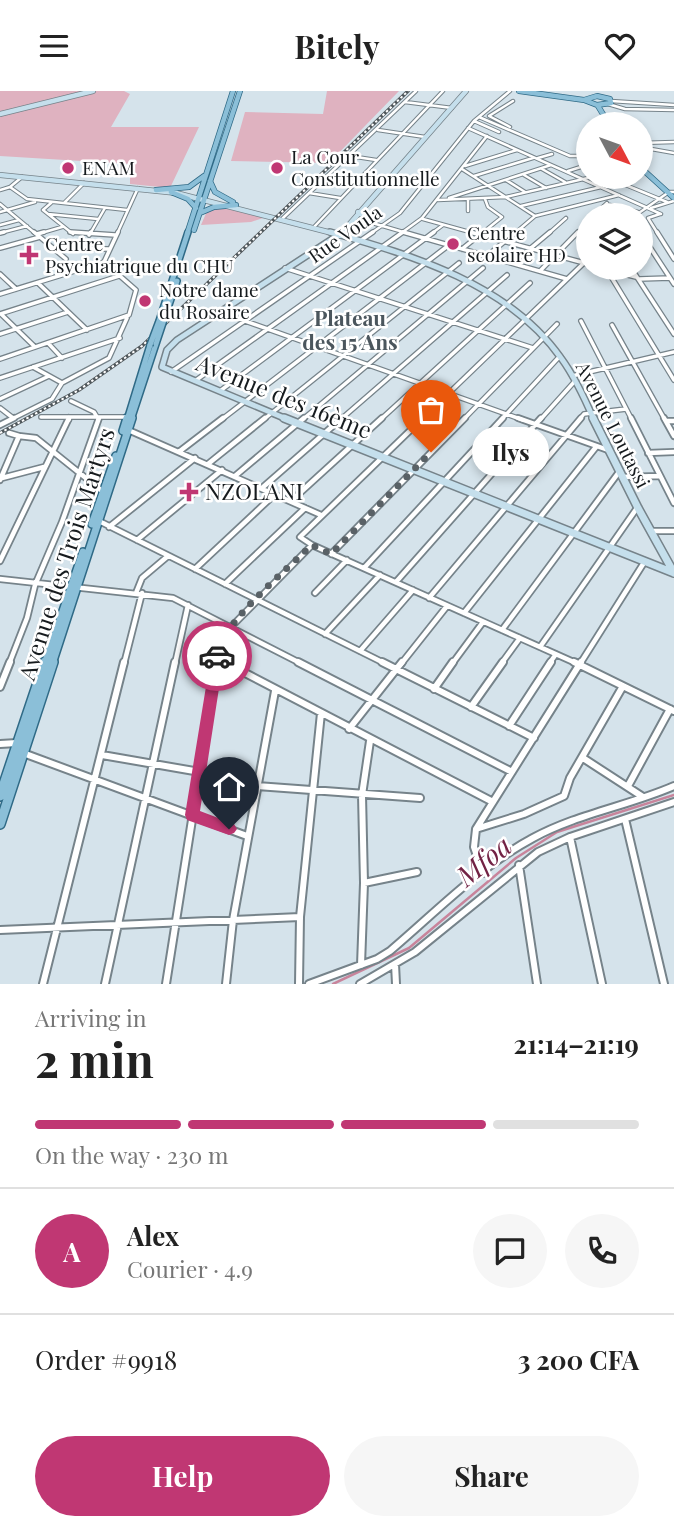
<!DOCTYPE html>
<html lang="en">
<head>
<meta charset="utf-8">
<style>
  body { margin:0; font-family:"Playfair Display",serif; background:#f6f6f6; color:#222; height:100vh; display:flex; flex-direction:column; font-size:26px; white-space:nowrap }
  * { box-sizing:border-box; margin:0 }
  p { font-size:23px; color:#767676 }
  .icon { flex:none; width:38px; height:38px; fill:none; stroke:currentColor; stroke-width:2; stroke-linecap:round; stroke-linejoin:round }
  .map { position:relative; height:893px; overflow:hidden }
  .panel { display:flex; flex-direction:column; background:#fff; flex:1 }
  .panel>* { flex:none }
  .needle { width:46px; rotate:131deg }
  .controls { position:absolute; left:576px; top:21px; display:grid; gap:14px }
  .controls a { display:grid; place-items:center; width:77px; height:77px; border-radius:50%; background:#fff; box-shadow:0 4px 10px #0003; font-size:35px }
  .pin { position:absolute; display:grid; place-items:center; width:60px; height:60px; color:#fff; margin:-72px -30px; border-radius:50% 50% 50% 0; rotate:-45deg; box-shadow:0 0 7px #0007 }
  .pin .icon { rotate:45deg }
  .courier { position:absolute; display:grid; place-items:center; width:70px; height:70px; margin:-35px; border:5px solid #c03773; border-radius:50%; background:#fff; color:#222; box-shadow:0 2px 9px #0007 }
  .bubble { position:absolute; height:49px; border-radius:24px; background:#fff; box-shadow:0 4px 10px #0003; font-size:23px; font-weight:700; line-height:49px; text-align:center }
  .summary em { font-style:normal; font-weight:700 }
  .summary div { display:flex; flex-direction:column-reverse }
  .summary { display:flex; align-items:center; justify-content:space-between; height:119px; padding:0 35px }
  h1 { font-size:46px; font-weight:700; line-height:52px }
  .bar { display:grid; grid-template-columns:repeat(4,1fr); gap:10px 7px; align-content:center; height:84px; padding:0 35px }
  .bar i { height:9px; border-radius:5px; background:#e0e0e0 }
  .bar .current { background:#c03773 }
  .bar p { grid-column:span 4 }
  .line { display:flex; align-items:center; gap:18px; padding:0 35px; border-top:2px solid #e0e0e0 }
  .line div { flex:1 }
  .round { display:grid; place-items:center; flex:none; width:74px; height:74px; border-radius:37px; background:#f6f6f6 }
  .primary-button { display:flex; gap:14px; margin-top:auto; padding:14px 35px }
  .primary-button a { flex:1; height:80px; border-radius:42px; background:#c03773; color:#fff; font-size:28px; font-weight:700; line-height:80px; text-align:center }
  .primary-button a+a { background:#f6f6f6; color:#222 }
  header { display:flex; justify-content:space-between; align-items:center; height:91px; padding:0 35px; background:#fff; font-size:32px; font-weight:700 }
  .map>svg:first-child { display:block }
  .green { fill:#dfb2c0 }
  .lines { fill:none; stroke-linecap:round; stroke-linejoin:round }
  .stream { stroke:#c8849b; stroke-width:2.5 }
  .street-far3-casing { stroke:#76838a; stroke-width:4.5 }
  .street-far2-casing { stroke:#76838a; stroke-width:6 }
  .street-far1-casing { stroke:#76838a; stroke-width:8 }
  .street-casing { stroke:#76838a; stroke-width:10 }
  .secondary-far2-casing { stroke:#76838a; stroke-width:6 }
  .secondary-far1-casing { stroke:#76838a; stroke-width:8 }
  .secondary-casing { stroke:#76838a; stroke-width:10 }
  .primary-far3-casing { stroke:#2f6a86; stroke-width:6 }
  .primary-far2-casing { stroke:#2f6a86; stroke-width:8 }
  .primary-far1-casing { stroke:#2f6a86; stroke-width:10 }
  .primary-casing { stroke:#2f6a86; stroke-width:12 }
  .street-far3 { stroke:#fff; stroke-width:2.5 }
  .street-far2 { stroke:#fff; stroke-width:3.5 }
  .street-far1 { stroke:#fff; stroke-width:4.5 }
  .street { stroke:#fff; stroke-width:6 }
  .secondary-far2 { stroke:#c5dfec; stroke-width:4.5 }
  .secondary-far1 { stroke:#c5dfec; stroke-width:5 }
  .secondary { stroke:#c5dfec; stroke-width:7 }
  .primary-far3 { stroke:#8bbfd8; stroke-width:4.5 }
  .primary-far2 { stroke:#8bbfd8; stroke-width:5 }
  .primary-far1 { stroke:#8bbfd8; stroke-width:7 }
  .primary { stroke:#8bbfd8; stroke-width:9 }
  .rail-casing { stroke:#50585c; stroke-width:3.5 }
  .rail { stroke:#fff; stroke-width:2; stroke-dasharray:2.5; stroke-linecap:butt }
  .primary-bridge-casing { stroke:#2f6a86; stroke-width:8; stroke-linecap:butt }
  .primary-bridge { stroke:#8bbfd8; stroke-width:5 }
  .route { fill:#c03773 }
  .done { stroke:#596166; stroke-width:7; stroke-dasharray:0 12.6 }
  .poi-dot { fill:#c03773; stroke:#fff; stroke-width:2.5 }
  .labels { text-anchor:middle; stroke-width:5; stroke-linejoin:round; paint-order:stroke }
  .far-poi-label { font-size:19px; fill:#161b1e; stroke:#fff; text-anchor:start }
  .far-street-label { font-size:19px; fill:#161b1e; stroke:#fff }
  .far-neighbourhood-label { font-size:21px; font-weight:bold; fill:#4b565d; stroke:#fff }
  .street-label { font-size:23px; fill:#161b1e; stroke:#fff }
  .poi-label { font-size:23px; fill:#161b1e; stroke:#fff; text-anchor:start }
  .near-water-label { font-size:28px; font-style:italic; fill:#722244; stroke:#fff }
</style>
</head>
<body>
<header><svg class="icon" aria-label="menu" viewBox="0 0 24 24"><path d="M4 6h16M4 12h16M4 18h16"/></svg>Bitely<svg class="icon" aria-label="heart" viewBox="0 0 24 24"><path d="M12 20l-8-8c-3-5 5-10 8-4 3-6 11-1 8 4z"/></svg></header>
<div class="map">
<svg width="674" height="893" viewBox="0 0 674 893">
  <rect width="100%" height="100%" fill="#d5e3eb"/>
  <!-- green -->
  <path class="green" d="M0 0H124L130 3 111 36H199L170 97 130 93V73L0 65Z
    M327 0H399L329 72 231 70 245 21 323 23Z
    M225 116 269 125 251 131 201 134 207 120Z"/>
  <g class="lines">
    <!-- stream -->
    <path class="stream" d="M333 893 409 857 516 767 557 741 674 704"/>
    <!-- street-far3 casing -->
    <g class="street-far3-casing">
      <path id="street-far3" d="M611 10 674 14
        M405 11 452 17
        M608 13 625 18 674 19
        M479 26 570 65H588
        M474 30 499 41
        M510 36 489 25 513 10
        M468 37 661 123
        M378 39 425 46
        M640 52 674 51
        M640 56 674 62
        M350 65 376 69
        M538 67 552 63
        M465 75 517 59
        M462 78 535 125
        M542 78 565 91
        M568 80 584 75
        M524 84 546 97
        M474 85 533 67
        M361 86 386 90
        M506 89 525 101
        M596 92 611 88 667 111
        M10 96 27 108 127 119
        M0 99 10 96 22 86
        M309 102 340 107
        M449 107 551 74
        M438 109 506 106 592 86
        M468 109V120
        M51 112 43 119 73 143
        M64 112 84 92
        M0 113 36 143
        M606 113 638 121
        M521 115 601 96
        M651 117 674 110
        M0 121 35 111
        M48 123 98 128
        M594 124 607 112
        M636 124 669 101H674
        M283 127 416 0
        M423 128 477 143
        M362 129 410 143
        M0 134 19 129
        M314 136 443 0
        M0 142 27 135
        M38 143 62 136
        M90 143 105 117
        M117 143 138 97
        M370 143 400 122 474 30 510 0
        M400 143 422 127 487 45
        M431 143 443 134
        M481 143 502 126 488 116 485 108
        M514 143 535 125 619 104
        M548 143 566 127
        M577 143 588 131
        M658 143 648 127 660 123"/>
    </g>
    <!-- street-far2 casing -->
    <g class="street-far2-casing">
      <path id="street-far2" d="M34 141 66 168
        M70 141 115 144
        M403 141 567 188
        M470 141 588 173
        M640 141 674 193
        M657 141 674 168
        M0 142 4 141
        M37 143 44 141
        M89 144 91 141
        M0 157 40 146
        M54 157 109 158
        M462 158 483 141
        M487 165 516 141
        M513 172 550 141
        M285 177 533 257
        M600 177 636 186
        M631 177 674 243
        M607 179 674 289
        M540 180 578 141
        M0 183 16 198
        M639 188 670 187
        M38 192 87 239
        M0 203 104 171
        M220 221 523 329
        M0 223 119 185
        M1 223 35 256
        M581 230 632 329
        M612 234 665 329
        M0 243 68 221
        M48 252 62 267
        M0 268 129 224 136 199 104 171 118 141
        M33 276 62 292
        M171 281 373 141
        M572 285 674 261
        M0 287 120 247
        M195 290 403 141
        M220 300 434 141
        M0 308 49 285
        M71 310 94 321 97 326
        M0 317 13 327
        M41 326H127
        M10 329 52 308 62 292 109 267 127 227
        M69 329 70 326
        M98 329 99 326
        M221 329 449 154
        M263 329 459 172
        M302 329 483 177
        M340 329 507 184
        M380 329 530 192
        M421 329 588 168
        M463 329 557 233
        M501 329 560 265
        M540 329 575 290
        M579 329 584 323 626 318"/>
    </g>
    <!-- street-far1 casing -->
    <g class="street-far1-casing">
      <path id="street-far1" d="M423 327 300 446 312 454 578 573
        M518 327 608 359
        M631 327 674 412
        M664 327 674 345
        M666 330H674
        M0 334 14 327
        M126 338 321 424
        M19 345 36 347 102 400
        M180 360 223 327
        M648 362 674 361
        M208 373 265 327
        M235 385 304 327
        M622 386 659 385
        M2 387 44 376
        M0 389 19 345 9 342
        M262 397 342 327
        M291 410 382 327
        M99 430 386 573
        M109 436 195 367
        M651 440H674
        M137 449 222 379
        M331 463 465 327
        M0 470 69 327
        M364 477 503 327
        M195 478 275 403
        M0 488 173 507 302 573
        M396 491 541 327
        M225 493 305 417
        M136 502 142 487 168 465
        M315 502 347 469
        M429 507 581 327
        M464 522 596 356
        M502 539 619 381
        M325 543 380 484
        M540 556 637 417
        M360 560 413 499
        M217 568 227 573
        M9 573 27 527 35 494 62 431 99 327
        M124 573 142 502
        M175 573 188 514
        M217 573 220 553 231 536 312 454
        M401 573 447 515
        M452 573 483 531
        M501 573 520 547
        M549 573 556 563
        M580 573 645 470"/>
    </g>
    <!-- street casing -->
    <g class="street-casing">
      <path id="street" d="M224 571 493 711
        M298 571 512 681
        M382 571 534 647
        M574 571 674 620
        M0 596 10 571
        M434 598 453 571
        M471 616 503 571
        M509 635 551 571
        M349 638 402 571
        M0 653 17 652
        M23 662 247 745
        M102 664 200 681 257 695 420 707
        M583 667 643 706
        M628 695 670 618
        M625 728 664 893
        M476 738 524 723 564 705 570 687 623 595
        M570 746 602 893
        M519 774 537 893
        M483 782 474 756 476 738 581 571
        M364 792 417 781
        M0 839 300 826
        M395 873 396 893
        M361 874 364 792 362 704 370 650
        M43 893 124 571
        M105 893 175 571
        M166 893 217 571
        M226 893 233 829 275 600
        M299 893 300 826 321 622
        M309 893 377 868 390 860C436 821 479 776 533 747 577 723 628 715 674 695
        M360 893 415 861 538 761 570 746 674 711"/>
    </g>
    <!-- secondary-far2 casing -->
    <g class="secondary-far2-casing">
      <path id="secondary-far2" d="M0 23 93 0
        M0 84 177 102
        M176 102 336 143
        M347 136 466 0
        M340 143 366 126 358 121"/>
    </g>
    <!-- secondary-far1 casing -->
    <g class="secondary-far1-casing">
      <path id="secondary-far1" d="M330 141C414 165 509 193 561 267 575 286 585 308 594 329
        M289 329 162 276 167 259 177 249 343 141"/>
    </g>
    <!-- secondary casing -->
    <g class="secondary-casing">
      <path id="secondary" d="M284 327 674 482
        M593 327 638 417 674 482"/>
    </g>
    <!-- primary-far3 casing -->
    <g class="primary-far3-casing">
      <path id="primary-far3" d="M519 0 584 9
        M597 5 610 8 611 12 597 14 584 9Z
        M598 15 609 33
        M640 76 674 107
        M210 90 215 101 233 111
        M156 99 189 96 204 85
        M171 101 188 108 196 117
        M200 122 214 116 236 114
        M194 139 240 0
        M187 143 233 0"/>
    </g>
    <!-- primary-far2 casing -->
    <g class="primary-far2-casing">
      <path id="primary-far2" d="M165 226 177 190
        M159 230 188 141
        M127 329 150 254
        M131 329 156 253"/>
    </g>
    <!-- primary-far1 casing -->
    <g class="primary-far1-casing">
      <path id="primary-far1" d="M123 340 127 327
        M92 433 116 365
        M45 573 83 461
        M52 573 132 327"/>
    </g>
    <!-- primary casing -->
    <g class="primary-casing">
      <path id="primary" d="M0 705 45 571
        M0 733 53 571"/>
    </g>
    <!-- street-far3 -->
    <use href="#street-far3" class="street-far3"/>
    <!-- street-far2 -->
    <use href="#street-far2" class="street-far2"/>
    <!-- street-far1 -->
    <use href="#street-far1" class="street-far1"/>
    <!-- street -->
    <use href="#street" class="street"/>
    <!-- secondary-far2 -->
    <use href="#secondary-far2" class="secondary-far2"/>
    <!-- secondary-far1 -->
    <use href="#secondary-far1" class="secondary-far1"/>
    <!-- secondary -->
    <use href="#secondary" class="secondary"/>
    <!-- primary-far3 -->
    <use href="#primary-far3" class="primary-far3"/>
    <!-- primary-far2 -->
    <use href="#primary-far2" class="primary-far2"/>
    <!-- primary-far1 -->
    <use href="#primary-far1" class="primary-far1"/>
    <!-- primary -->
    <use href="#primary" class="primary"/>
    <!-- rail casing -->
    <g class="rail-casing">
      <path id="rail" d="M0 342 79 299 142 255 408 0"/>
    </g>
    <!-- rail -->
    <use href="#rail" class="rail"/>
    <!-- primary-bridge casing -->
    <g class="primary-bridge-casing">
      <path id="primary-bridge" d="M156 253 165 226
        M150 254 159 230"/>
    </g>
    <!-- primary-bridge -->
    <use href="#primary-bridge" class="primary-bridge"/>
  </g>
  <!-- route -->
  <path class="route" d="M217 560 224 565 200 720 234 733 237 738 234 742 229 744 187 729 185 724 211 565Z"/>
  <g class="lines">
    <!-- done -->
    <path class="done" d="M217 565C220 534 288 477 312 454L331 463 431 361"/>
  </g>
  <!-- markers -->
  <g class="poi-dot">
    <circle cx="68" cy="77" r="7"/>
    <circle cx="277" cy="77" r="7"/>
    <circle cx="453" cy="153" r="7"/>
    <path d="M25.5 153.5h7v7h7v7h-7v7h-7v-7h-7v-7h7z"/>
    <circle cx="145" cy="210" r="7"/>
    <path d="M185.5 390.5h7v7h7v7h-7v7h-7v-7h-7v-7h7z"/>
  </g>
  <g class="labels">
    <!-- far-poi labels -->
    <g class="far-poi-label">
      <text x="291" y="73">La Cour<tspan x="291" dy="22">Constitutionnelle</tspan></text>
      <text x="82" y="84">ENAM</text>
      <text x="467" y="149">Centre<tspan x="467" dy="22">scolaire HD</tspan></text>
      <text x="45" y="160">Centre<tspan x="45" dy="22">Psychiatrique du CHU</tspan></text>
      <text x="159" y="206">Notre dame<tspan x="159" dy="22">du Rosaire</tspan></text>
    </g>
    <!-- far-street labels -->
    <g class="far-street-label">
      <text transform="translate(345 143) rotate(-35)" y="7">Rue Voula</text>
      <text transform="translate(613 334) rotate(63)" y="7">Avenue Loutassi</text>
    </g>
    <!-- far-neighbourhood labels -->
    <g class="far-neighbourhood-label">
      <text x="350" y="235">Plateau<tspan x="350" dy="24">des 15 Ans</tspan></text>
    </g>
    <!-- street labels -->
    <g class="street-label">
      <text transform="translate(284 306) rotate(22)" y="8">Avenue des 16ème</text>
      <text transform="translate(67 463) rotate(-72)" y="8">Avenue des Trois Martyrs</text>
    </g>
    <!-- poi labels -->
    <g class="poi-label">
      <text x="205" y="409">NZOLANI</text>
    </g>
    <!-- near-water labels -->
    <g class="near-water-label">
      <text transform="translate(484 770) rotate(-39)" y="10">Mfoa</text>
    </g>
  </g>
</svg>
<div class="controls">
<a><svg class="needle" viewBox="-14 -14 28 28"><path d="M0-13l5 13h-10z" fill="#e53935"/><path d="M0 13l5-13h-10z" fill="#767676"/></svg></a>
<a><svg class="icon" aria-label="layers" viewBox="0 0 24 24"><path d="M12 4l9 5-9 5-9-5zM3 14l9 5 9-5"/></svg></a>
</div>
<div class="pin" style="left:431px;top:361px;background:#ea580c"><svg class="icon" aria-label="bag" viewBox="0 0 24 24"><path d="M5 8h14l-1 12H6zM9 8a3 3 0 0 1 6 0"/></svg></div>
<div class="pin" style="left:229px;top:738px;background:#1f2937"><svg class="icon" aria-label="home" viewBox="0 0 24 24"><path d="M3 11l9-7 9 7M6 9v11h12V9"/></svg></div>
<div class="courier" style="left:217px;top:565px"><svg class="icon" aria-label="car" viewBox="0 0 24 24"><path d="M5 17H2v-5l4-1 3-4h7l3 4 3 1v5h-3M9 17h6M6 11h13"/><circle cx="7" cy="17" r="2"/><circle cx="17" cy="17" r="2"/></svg></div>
<div class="bubble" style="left:472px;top:336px;width:77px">Ilys</div>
</div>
<section class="panel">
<div class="summary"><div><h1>2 min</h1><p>Arriving in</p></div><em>21:14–21:19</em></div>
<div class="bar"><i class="current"></i><i class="current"></i><i class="current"></i><i></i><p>On the way · 230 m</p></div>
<div class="line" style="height:126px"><b class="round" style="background:#c03773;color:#fff">A</b><div><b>Alex</b><p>Courier · 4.9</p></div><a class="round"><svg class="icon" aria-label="chat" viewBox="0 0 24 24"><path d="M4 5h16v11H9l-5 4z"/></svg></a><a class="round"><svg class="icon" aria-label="phone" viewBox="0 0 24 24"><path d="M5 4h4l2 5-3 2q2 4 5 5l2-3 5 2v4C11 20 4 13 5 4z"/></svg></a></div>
<div class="line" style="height:91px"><div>Order #9918</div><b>3 200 CFA</b></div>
<div class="primary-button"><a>Help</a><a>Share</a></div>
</section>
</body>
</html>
